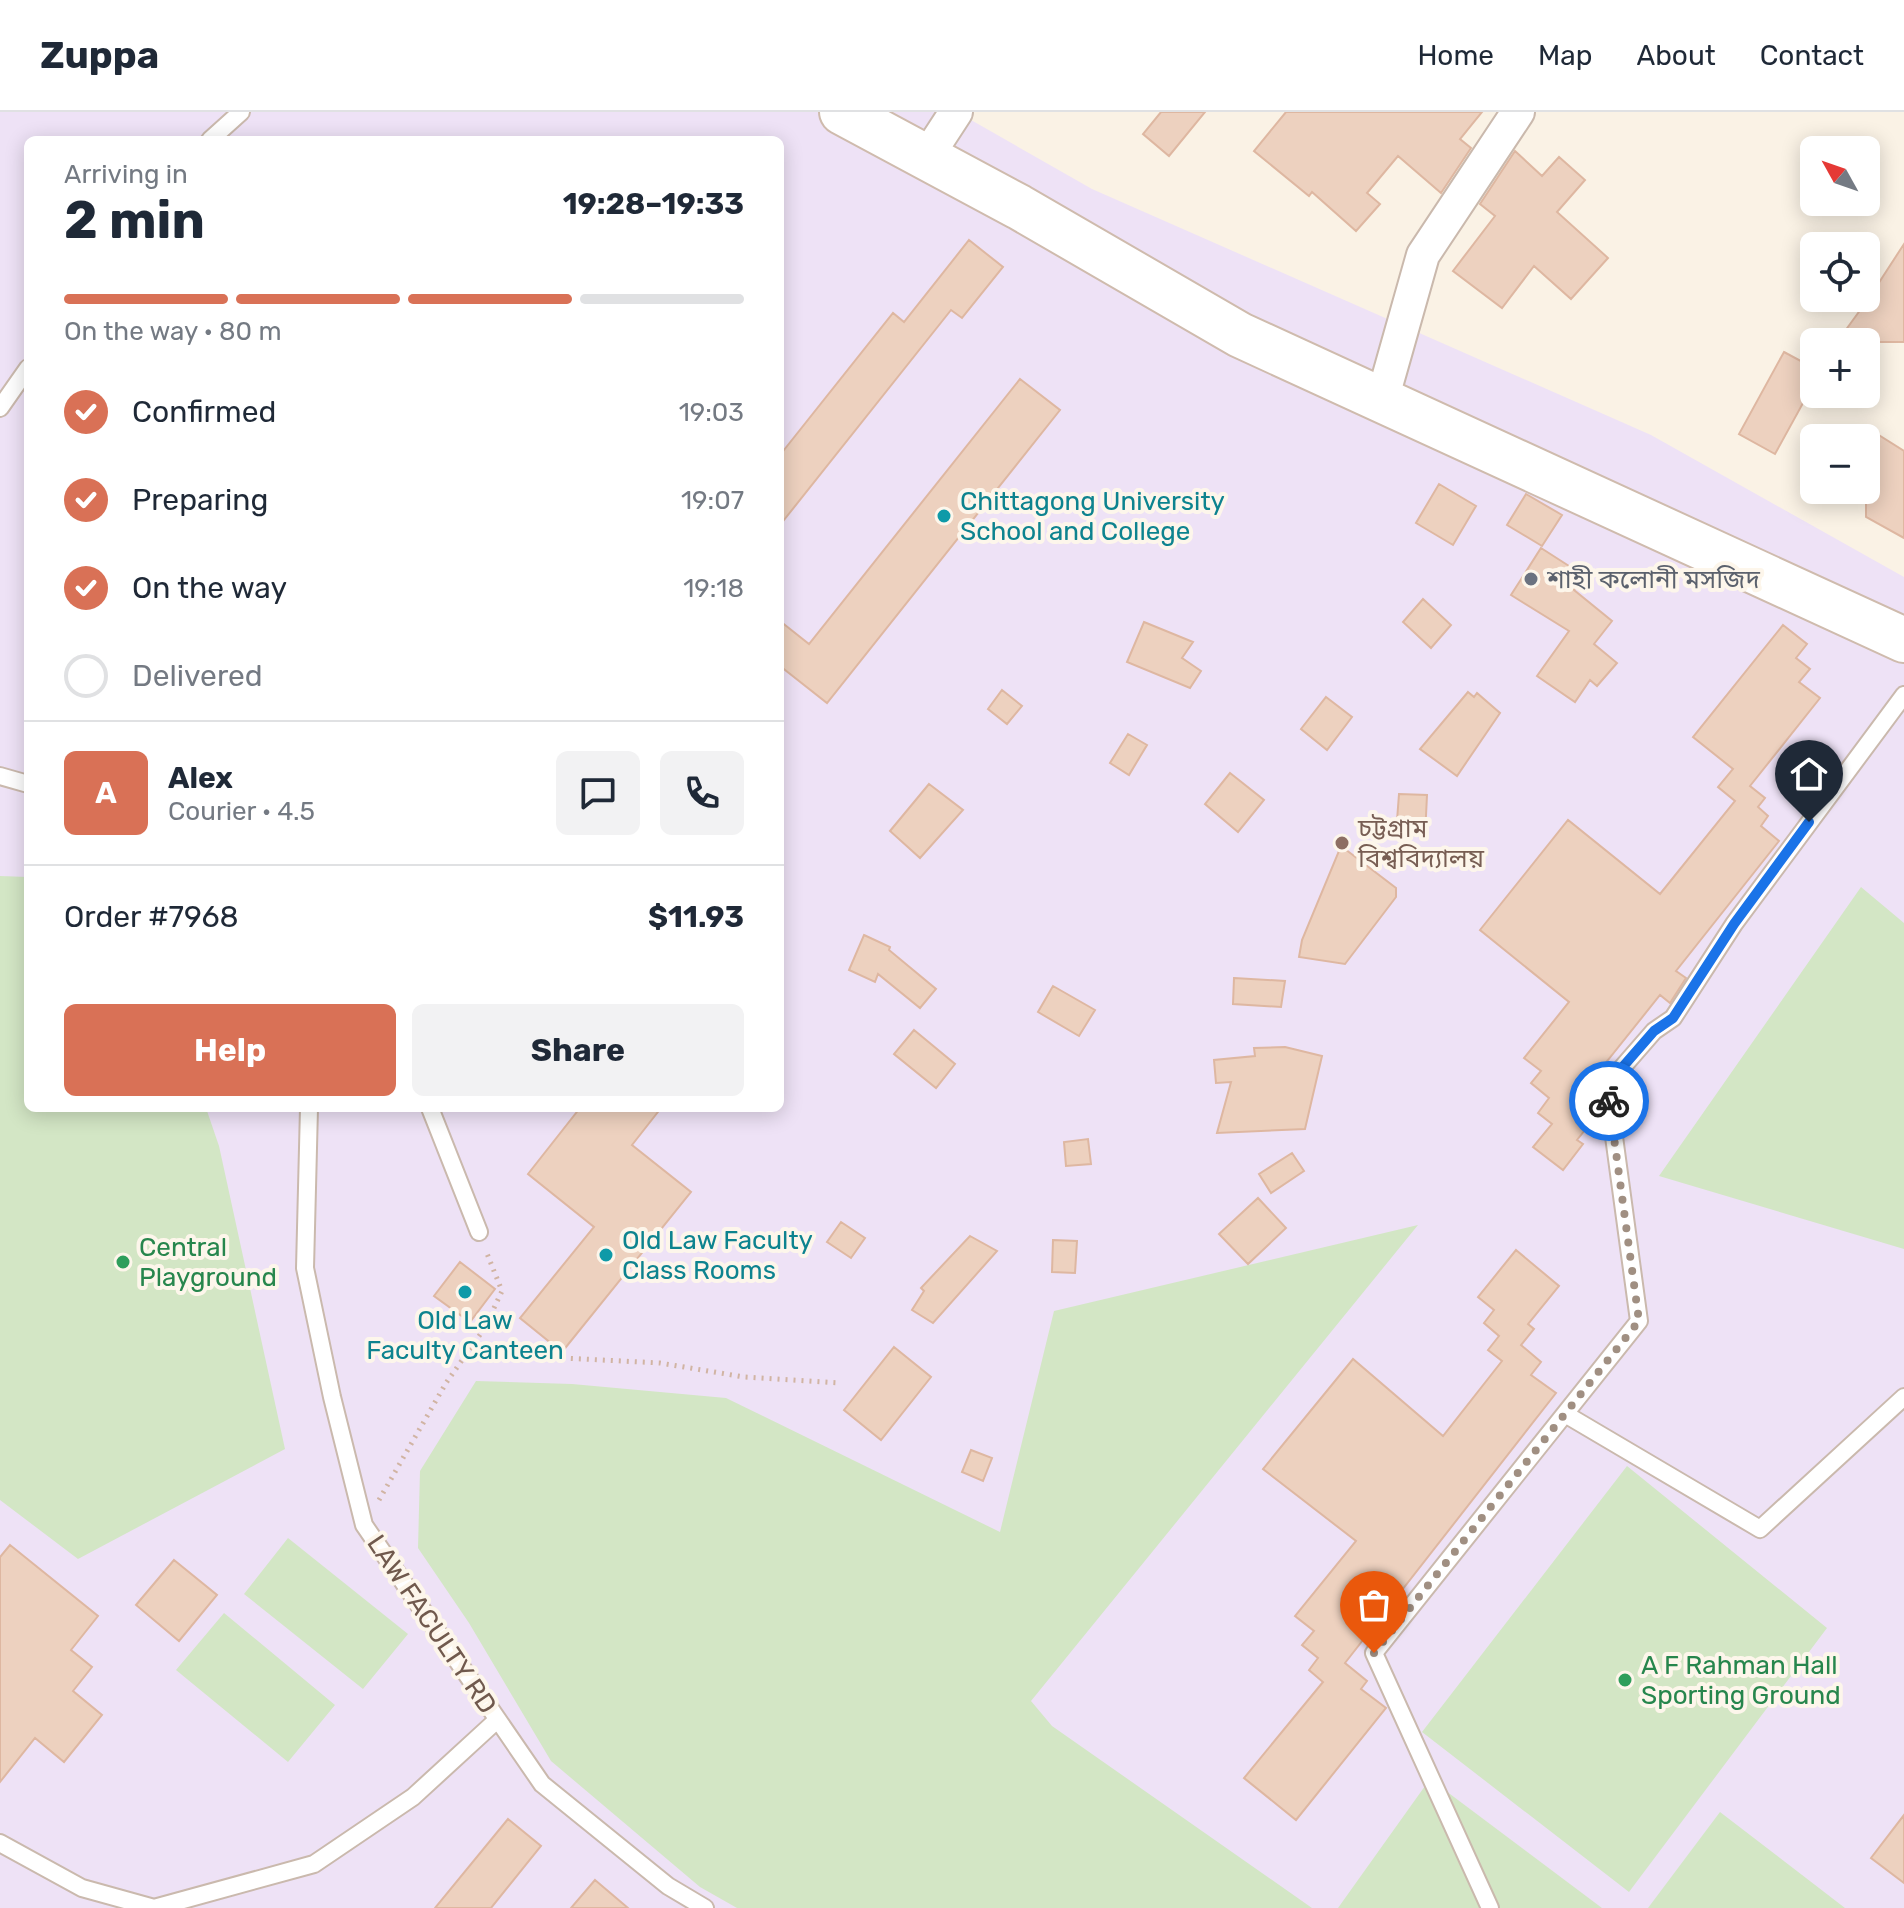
<!DOCTYPE html>
<html lang="en">
<head>
<meta charset="utf-8">
<style>
  body { margin:0; font-family:Rubik,"Noto Sans Bengali",sans-serif; background:#f2f2f3; color:#1f2937; height:100vh; display:flex; flex-direction:column; font-size:30px; white-space:nowrap }
  * { box-sizing:border-box; margin:0 }
  p { font-size:26px; color:#747a83 }
  .icon { flex:none; width:44px; height:44px; fill:none; stroke:currentColor; stroke-width:2; stroke-linecap:round; stroke-linejoin:round }
  .map { position:relative; flex:1; overflow:hidden }
  .drawer { position:absolute; left:24px; top:24px; width:760px; height:976px; display:flex; flex-direction:column; background:#fff; border-radius:12px; box-shadow:0 4px 20px #0003 }
  .drawer>* { flex:none }
  .needle { width:52px; rotate:310deg }
  .buttons { position:absolute; left:1800px; top:24px; display:grid; gap:16px }
  .buttons a { display:grid; place-items:center; width:80px; height:80px; border-radius:12px; background:#fff; box-shadow:0 4px 20px #0003; font-size:40px }
  .pin { position:absolute; display:grid; place-items:center; width:68px; height:68px; color:#fff; margin:-82px -34px; border-radius:50% 50% 50% 0; rotate:-45deg; box-shadow:0 0 8px #0007 }
  .pin .icon { rotate:45deg }
  .courier { position:absolute; display:grid; place-items:center; width:80px; height:80px; margin:-40px; border:6px solid #1a73e8; border-radius:50%; background:#fff; color:#222; box-shadow:0 2px 10px #0007 }
  .summary em { font-style:normal; font-weight:700 }
  .summary div { display:flex; flex-direction:column-reverse }
  .summary { display:flex; align-items:center; justify-content:space-between; height:136px; padding:0 40px }
  h1 { font-size:52px; font-weight:700; line-height:60px }
  .bar { display:grid; grid-template-columns:repeat(4,1fr); gap:12px 8px; align-content:center; height:96px; padding:0 40px }
  .bar i { height:10px; border-radius:6px; background:#e0e1e3 }
  .bar .current { background:#d97156 }
  .bar p { grid-column:span 4 }
  .line { display:flex; align-items:center; gap:20px; padding:0 40px; border-top:2px solid #e0e1e3 }
  .line div { flex:1 }
  .round { display:grid; place-items:center; flex:none; width:84px; height:84px; border-radius:12px; background:#f2f2f3 }
  ol { padding:0 40px; list-style:none }
  li { display:flex; align-items:center; gap:24px; height:88px }
  li p { margin-inline-start:auto }
  li .icon { padding:8px; border-radius:50%; background:#d97156; color:#fff; stroke-width:4 }
  li:last-child { color:#747a83 }
  li i { width:44px; height:44px; border:4px solid #e0e1e3; border-radius:50% }
  .cta { display:flex; gap:16px; margin-top:auto; padding:16px 40px }
  .cta a { flex:1; height:92px; border-radius:12px; background:#d97156; color:#fff; font-size:32px; font-weight:700; line-height:92px; text-align:center }
  .cta a+a { background:#f2f2f3; color:#1f2937 }
  header { display:flex; align-items:center; gap:48px; box-sizing:border-box; height:112px; padding:0 40px; background:#fff; border-bottom:2px solid #e0e1e3 }
  header strong { font-size:38px }
  nav { display:flex; gap:44px; margin-inline-start:auto; font-size:28px }
  .map>svg:first-child { display:block }
  .education { fill:#eee2f6; fill-rule:evenodd }
  .green { fill:#d3e6c5 }
  .building { fill:#edd1bf; stroke:#deb7a1; stroke-width:2 }
  .lines { fill:none; stroke-linecap:round; stroke-linejoin:round }
  .lane-casing { stroke:#cab9ad; stroke-width:20 }
  .street-casing { stroke:#cab9ad; stroke-width:36 }
  .secondary-casing { stroke:#cfbbad; stroke-width:48 }
  .path { stroke:#d1b4a3; stroke-width:5; stroke-dasharray:2 6; stroke-linecap:butt }
  .lane { stroke:#fff; stroke-width:16 }
  .street { stroke:#fff; stroke-width:32 }
  .secondary { stroke:#fff; stroke-width:44 }
  .done { stroke:#a08f82; stroke-width:8; stroke-dasharray:0 14.4 }
  .route { stroke:#1a73e8; stroke-width:10 }
  .culture-dot { fill:#0f9aa8; stroke:#fdf6eb; stroke-width:3 }
  .worship-dot { fill:#6b7280; stroke:#fdf6eb; stroke-width:3 }
  .education-dot { fill:#8d6e63; stroke:#fdf6eb; stroke-width:3 }
  .leisure-dot { fill:#2e9e5b; stroke:#fdf6eb; stroke-width:3 }
  .labels { text-anchor:middle; stroke-width:8; stroke-linejoin:round; paint-order:stroke }
  .culture-label { font-size:26px; fill:#0d838f; stroke:#fdf6eb; text-anchor:start }
  .worship-label { font-size:26px; fill:#5b616d; stroke:#fdf6eb; text-anchor:start }
  .education-label { font-size:26px; fill:#785e54; stroke:#fdf6eb; text-anchor:start }
  .leisure-label { font-size:26px; fill:#27864d; stroke:#fdf6eb; text-anchor:start }
  .street-label { font-size:26px; fill:#70594d; stroke:#fdf6eb }
</style>
</head>
<body>
<header>
<strong>Zuppa</strong>
<nav><a>Home</a><a>Map</a><a>About</a><a>Contact</a></nav>
</header>
<div class="map">
<svg width="1904" height="1796" viewBox="0 0 1904 1796">
  <rect width="100%" height="100%" fill="#faf2e5"/>
  <!-- education -->
  <path class="education" d="M0 0H957L1092 77 1651 323 1904 465V1796H0ZM28 28H780V996H28Z"/>
  <!-- green -->
  <path class="green" d="M0 764 28 765V996H206L219 1034 285 1337 78 1447 0 1388Z
    M1861 775 1904 811V1137L1659 1064Z
    M1418 1113 1031 1589 1052 1614 1312 1796H737L700 1775 551 1649 469 1511 418 1436 420 1359 476 1269 572 1272 726 1286 1000 1420 1054 1199Z
    M1627 1354 1827 1516 1629 1780 1422 1620Z
    M288 1426 408 1522 363 1577 244 1482Z
    M224 1501 335 1593 288 1650 176 1558Z
    M1430 1667 1602 1796H1338Z
    M1720 1700 1845 1796H1648Z"/>
  <!-- building -->
  <path class="building" d="M1161 0H1205L1169 44 1143 22Z
    M1286 0H1482L1460 27 1471 36 1441 81 1398 44 1367 81 1380 92 1356 119 1312 80 1309 84 1254 39Z
    M1515 39 1542 64 1559 45 1585 68 1557 100 1608 146 1571 187 1534 154 1502 196 1453 159 1495 104 1480 92Z
    M969 128 1003 155 962 206 951 198 780 413V343L893 201 904 210Z
    M1904 132V230H1837L1869 186Z
    M1784 240 1814 256V271L1775 342 1739 322Z
    M1020 267 1060 298 827 591 780 554V509L809 532Z
    M1866 315 1904 339V426L1866 405Z
    M1439 372 1476 394 1453 433 1416 411Z
    M1526 382 1562 403 1542 434 1507 413Z
    M1541 436 1583 463 1574 478 1612 509 1594 532 1617 551 1597 574 1590 568 1575 590 1537 564 1569 519 1511 483Z
    M1423 487 1451 513 1431 536 1403 510Z
    M1144 510 1193 530 1182 546 1201 559 1190 576 1127 550Z
    M1783 513 1807 532 1796 546 1810 557 1799 570 1820 586 1750 674 1765 686 1758 695 1768 704 1761 714 1779 729 1676 859 1686 866 1670 891 1660 883 1576 988 1588 997 1580 1006 1589 1013 1577 1028 1583 1032 1563 1058 1533 1035 1552 1012 1538 1001 1549 986 1531 971 1541 959 1524 946 1569 890 1480 818 1568 708 1660 782 1735 689 1718 675 1733 657 1693 625Z
    M1002 578 1022 594 1007 612 988 597Z
    M1468 580 1474 585 1477 581 1500 601 1457 664 1420 637Z
    M1326 585 1352 605 1327 638 1301 617Z
    M1128 622 1147 633 1129 663 1110 651Z
    M1230 661 1264 688 1238 720 1205 692Z
    M929 672 963 698 920 746 890 719Z
    M1399 682 1427 683 1425 724 1396 722Z
    M1341 734 1396 776V785L1345 852 1299 845 1302 828Z
    M864 823 890 835 889 838 936 877 920 896 878 862 875 870 849 858Z
    M1234 866 1285 869 1281 895 1233 892Z
    M1053 874 1095 898 1079 924 1038 900Z
    M914 918 955 952 936 976 894 942Z
    M1285 935 1322 944 1305 1017 1217 1021 1231 970 1216 971 1214 948 1255 944 1254 936Z
    M580 996H661L632 1033 691 1080 562 1240 520 1206 594 1115 528 1062Z
    M1088 1027 1091 1052 1066 1054 1064 1030Z
    M1292 1041 1304 1059 1271 1081 1259 1062Z
    M1258 1086 1286 1116 1248 1152 1219 1122Z
    M841 1110 865 1126 851 1146 827 1130Z
    M970 1124 997 1139 933 1211 912 1198 924 1179 921 1176Z
    M1053 1128 1077 1129 1075 1161 1052 1160Z
    M1516 1138 1559 1174 1528 1212 1534 1217 1521 1233 1541 1250 1531 1263 1556 1281 1345 1551 1367 1569 1361 1577 1386 1596 1296 1708 1244 1666 1323 1570 1309 1558 1318 1546 1302 1533 1314 1519 1295 1504 1356 1429 1263 1357 1353 1247 1443 1324 1502 1249 1488 1238 1499 1224 1484 1211 1494 1198 1478 1185Z
    M460 1150 495 1177 470 1210 434 1184Z
    M894 1235 931 1265 881 1328 844 1298Z
    M971 1338 992 1346 983 1369 962 1360Z
    M10 1433 98 1504 71 1538 92 1555 73 1579 102 1603 64 1650 35 1626 0 1670V1445Z
    M174 1448 217 1483 179 1529 136 1493Z
    M1904 1703V1771L1871 1746Z
    M508 1707 541 1734 491 1796H435Z
    M595 1768 628 1796H571Z"/>
  <g class="lines">
    <!-- lane casing -->
    <g class="lane-casing">
      <path id="lane" d="M210 28 241 0
        M0 296 28 256
        M0 664 28 672
        M309 996 305 1156 332 1285 364 1413 542 1672 668 1774 705 1796
        M430 996 479 1120
        M1565 1302 1760 1417 1904 1285
        M0 1731 82 1776 154 1796 314 1752 413 1685 497 1608
        M1490 1796 1374 1541 1639 1209 1607 973 1654 919 1673 906 1734 812 1904 583"/>
    </g>
    <!-- street casing -->
    <g class="street-casing">
      <path id="street" d="M926 46 956 0
        M1382 288 1423 143 1518 0"/>
    </g>
    <!-- secondary casing -->
    <g class="secondary-casing">
      <path id="secondary" d="M842 0 1019 95 1240 223 1904 528"/>
    </g>
    <!-- path -->
    <path class="path" d="M467 1241 660 1251 744 1265 840 1271
      M379 1388 446 1271 484 1217 502 1179 486 1139"/>
    <!-- lane -->
    <use href="#lane" class="lane"/>
    <!-- street -->
    <use href="#street" class="street"/>
    <!-- secondary -->
    <use href="#secondary" class="secondary"/>
  </g>
  <g class="lines">
    <!-- done -->
    <path class="done" d="M1374 1541 1639 1209 1609 989"/>
    <!-- route -->
    <path class="route" d="M1609 989 1607 973 1654 919 1673 906 1734 812 1809 710"/>
  </g>
  <!-- markers -->
  <g class="culture-dot">
    <circle cx="944" cy="404" r="8"/>
    <circle cx="606" cy="1143" r="8"/>
    <circle cx="465" cy="1180" r="8"/>
  </g>
  <circle class="worship-dot" cx="1531" cy="467" r="8"/>
  <circle class="education-dot" cx="1342" cy="731" r="8"/>
  <g class="leisure-dot">
    <circle cx="123" cy="1150" r="8"/>
    <circle cx="1625" cy="1568" r="8"/>
  </g>
  <g class="labels">
    <!-- culture labels -->
    <g class="culture-label">
      <text x="960" y="398">Chittagong University<tspan x="960" dy="30">School and College</tspan></text>
      <text x="622" y="1137">Old Law Faculty<tspan x="622" dy="30">Class Rooms</tspan></text>
      <text x="465" y="1217" text-anchor="middle">Old Law<tspan x="465" dy="30">Faculty Canteen</tspan></text>
    </g>
    <!-- worship labels -->
    <g class="worship-label">
      <text x="1547" y="476">শাহী কলোনী মসজিদ</text>
    </g>
    <!-- education labels -->
    <g class="education-label">
      <text x="1358" y="725">চট্টগ্রাম<tspan x="1358" dy="30">বিশ্ববিদ্যালয়</tspan></text>
    </g>
    <!-- leisure labels -->
    <g class="leisure-label">
      <text x="139" y="1144">Central<tspan x="139" dy="30">Playground</tspan></text>
      <text x="1641" y="1562">A F Rahman Hall<tspan x="1641" dy="30">Sporting Ground</tspan></text>
    </g>
    <!-- street labels -->
    <g class="street-label">
      <text transform="translate(432 1512) rotate(56)" y="9">LAW FACULTY RD</text>
    </g>
  </g>
</svg>
<div class="buttons">
<a><svg class="needle" viewBox="-14 -14 28 28"><path d="M0-13l5 13h-10z" fill="#e53935"/><path d="M0 13l5-13h-10z" fill="#747a83"/></svg></a>
<a><svg class="icon" aria-label="locate" viewBox="0 0 24 24"><circle cx="12" cy="12" r="6"/><path d="M12 2v4M12 18v4M2 12h4M18 12h4"/></svg></a>
<a>+</a>
<a>−</a>
</div>
<div class="pin" style="left:1374px;top:1541px;background:#ea580c"><svg class="icon" aria-label="bag" viewBox="0 0 24 24"><path d="M5 8h14l-1 12H6zM9 8a3 3 0 0 1 6 0"/></svg></div>
<div class="pin" style="left:1809px;top:710px;background:#1f2937"><svg class="icon" aria-label="home" viewBox="0 0 24 24"><path d="M3 11l9-7 9 7M6 9v11h12V9"/></svg></div>
<div class="courier" style="left:1609px;top:989px"><svg class="icon" aria-label="bike" viewBox="0 0 24 24"><circle cx="6" cy="16" r="4"/><circle cx="18" cy="16" r="4"/><path d="M6 16l4-8h5l3 8M10 8l3 8H6M13 5h3"/></svg></div>
<section class="drawer">
<div class="summary"><div><h1>2 min</h1><p>Arriving in</p></div><em>19:28–19:33</em></div>
<div class="bar"><i class="current"></i><i class="current"></i><i class="current"></i><i></i><p>On the way · 80 m</p></div>
<ol>
<li><svg class="icon" aria-label="check" viewBox="0 0 24 24"><path d="M5 12l5 5 9-10"/></svg>Confirmed<p>19:03</p></li>
<li><svg class="icon" aria-label="check" viewBox="0 0 24 24"><path d="M5 12l5 5 9-10"/></svg>Preparing<p>19:07</p></li>
<li><svg class="icon" aria-label="check" viewBox="0 0 24 24"><path d="M5 12l5 5 9-10"/></svg>On the way<p>19:18</p></li>
<li><i></i>Delivered</li>
</ol>
<div class="line" style="height:144px"><b class="round" style="background:#d97156;color:#fff">A</b><div><b>Alex</b><p>Courier · 4.5</p></div><a class="round"><svg class="icon" aria-label="chat" viewBox="0 0 24 24"><path d="M4 5h16v11H9l-5 4z"/></svg></a><a class="round"><svg class="icon" aria-label="phone" viewBox="0 0 24 24"><path d="M5 4h4l2 5-3 2q2 4 5 5l2-3 5 2v4C11 20 4 13 5 4z"/></svg></a></div>
<div class="line" style="height:104px"><div>Order #7968</div><b>$11.93</b></div>
<div class="cta"><a>Help</a><a>Share</a></div>
</section>
</div>
</body>
</html>
